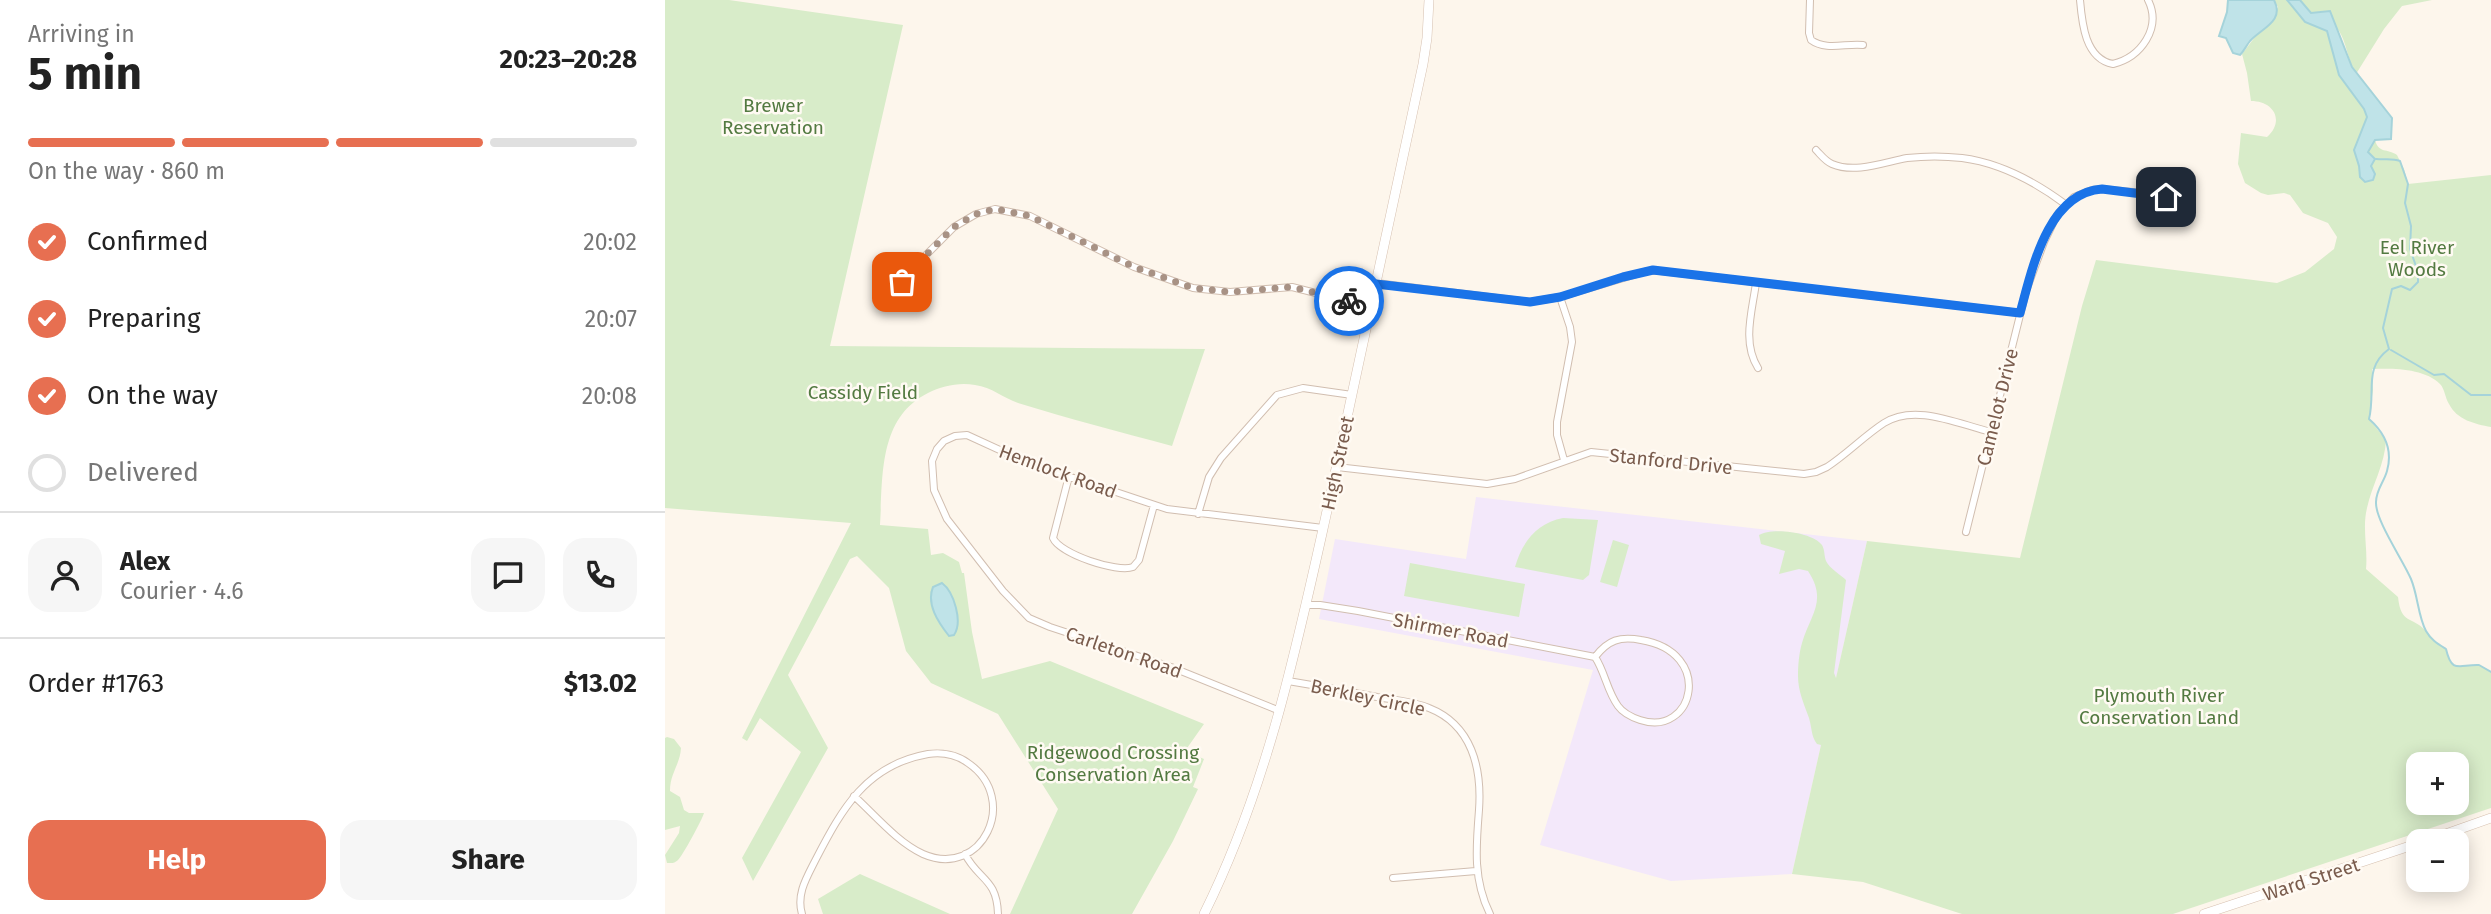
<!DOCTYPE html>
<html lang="en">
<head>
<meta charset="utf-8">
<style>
  body { margin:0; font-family:"Fira Sans",sans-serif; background:#f6f6f6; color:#222; height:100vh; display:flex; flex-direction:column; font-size:26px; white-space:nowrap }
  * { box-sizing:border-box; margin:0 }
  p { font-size:23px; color:#767676 }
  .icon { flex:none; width:38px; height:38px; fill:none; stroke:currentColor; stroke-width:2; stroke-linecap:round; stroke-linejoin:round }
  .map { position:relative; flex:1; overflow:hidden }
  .drawer { display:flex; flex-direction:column; background:#fff; width:665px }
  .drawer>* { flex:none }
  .fabs { position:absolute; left:1741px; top:752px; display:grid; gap:14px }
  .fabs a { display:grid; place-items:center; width:63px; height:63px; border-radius:14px; background:#fff; box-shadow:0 4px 18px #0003; font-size:35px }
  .pin { position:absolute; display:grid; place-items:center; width:60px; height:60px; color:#fff; margin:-30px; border-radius:14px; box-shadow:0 4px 10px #0006 }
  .courier { position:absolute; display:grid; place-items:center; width:70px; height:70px; margin:-35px; border:5px solid #1a73e8; border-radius:50%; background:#fff; color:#222; box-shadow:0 2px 9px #0007 }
  .headline em { font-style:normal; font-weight:700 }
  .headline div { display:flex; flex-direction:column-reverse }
  .headline { display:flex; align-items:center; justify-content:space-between; height:119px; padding:0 28px }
  h1 { font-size:46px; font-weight:700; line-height:52px }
  .bar { display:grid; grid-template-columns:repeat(4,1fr); gap:10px 7px; align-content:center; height:84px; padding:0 28px }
  .bar i { height:9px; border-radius:5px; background:#e0e0e0 }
  .bar .on { background:#e76f51 }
  .bar p { grid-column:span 4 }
  .line { display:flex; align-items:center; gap:18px; padding:0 28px; border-top:2px solid #e0e0e0 }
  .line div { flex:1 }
  .round { display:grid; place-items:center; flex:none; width:74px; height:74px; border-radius:21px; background:#f6f6f6 }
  ol { padding:0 28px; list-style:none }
  li { display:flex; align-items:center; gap:21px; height:77px }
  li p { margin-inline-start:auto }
  li .icon { padding:7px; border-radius:50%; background:#e76f51; color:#fff; stroke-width:4 }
  li:last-child { color:#767676 }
  li i { width:38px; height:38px; border:4px solid #e0e0e0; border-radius:50% }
  .primary-button { display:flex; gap:14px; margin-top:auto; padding:14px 28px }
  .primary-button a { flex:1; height:80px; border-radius:21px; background:#e76f51; color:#fff; font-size:28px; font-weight:700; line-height:80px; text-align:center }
  .primary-button a+a { background:#f6f6f6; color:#222 }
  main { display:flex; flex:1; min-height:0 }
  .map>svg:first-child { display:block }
  .education { fill:#f3e8fa }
  .green { fill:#d8ecc9; fill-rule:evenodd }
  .water { fill:#bfe3e8; stroke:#a5d3da; stroke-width:2 }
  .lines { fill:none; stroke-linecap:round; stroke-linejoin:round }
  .stream { stroke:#a5d3da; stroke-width:2 }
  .street-casing { stroke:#d1beb0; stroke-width:8 }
  .secondary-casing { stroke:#d6c0b0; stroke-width:10 }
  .street { stroke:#fff; stroke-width:6 }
  .secondary { stroke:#fff; stroke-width:9 }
  .done { stroke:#a89285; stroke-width:7; stroke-dasharray:0 12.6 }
  .route { stroke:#1a73e8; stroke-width:9 }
  .labels { text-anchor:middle; stroke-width:5; stroke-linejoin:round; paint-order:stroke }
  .park-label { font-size:19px; fill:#537a41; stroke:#fffaf3 }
  .street-label { font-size:19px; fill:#7a5c4d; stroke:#fffaf3 }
</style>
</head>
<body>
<main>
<section class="drawer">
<div class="headline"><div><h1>5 min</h1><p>Arriving in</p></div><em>20:23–20:28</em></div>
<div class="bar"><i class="on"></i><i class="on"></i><i class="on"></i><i></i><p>On the way · 860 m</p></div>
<ol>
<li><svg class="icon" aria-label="check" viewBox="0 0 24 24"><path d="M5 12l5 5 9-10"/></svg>Confirmed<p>20:02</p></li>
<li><svg class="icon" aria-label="check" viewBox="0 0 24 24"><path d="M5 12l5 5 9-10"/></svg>Preparing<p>20:07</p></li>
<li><svg class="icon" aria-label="check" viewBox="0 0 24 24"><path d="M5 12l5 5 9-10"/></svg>On the way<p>20:08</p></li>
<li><i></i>Delivered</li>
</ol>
<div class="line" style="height:126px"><a class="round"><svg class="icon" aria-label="person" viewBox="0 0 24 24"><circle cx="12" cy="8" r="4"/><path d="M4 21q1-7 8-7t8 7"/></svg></a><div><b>Alex</b><p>Courier · 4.6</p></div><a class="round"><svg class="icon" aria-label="chat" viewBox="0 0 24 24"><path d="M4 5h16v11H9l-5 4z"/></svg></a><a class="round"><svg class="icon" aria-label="phone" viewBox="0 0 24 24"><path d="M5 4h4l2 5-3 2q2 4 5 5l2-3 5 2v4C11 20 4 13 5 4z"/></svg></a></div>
<div class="line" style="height:91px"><div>Order #1763</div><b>$13.02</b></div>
<div class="primary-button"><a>Help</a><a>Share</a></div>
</section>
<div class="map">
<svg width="1826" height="914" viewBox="0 0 1826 914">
  <rect width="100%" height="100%" fill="#fdf6ec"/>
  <!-- education -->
  <path class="education" d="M811 497 1202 541 1127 874 1006 881 875 845 928 670 654 619 670 539 801 559Z"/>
  <!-- green -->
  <path class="green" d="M0 0H64L238 25 165 346 540 349 507 446C456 432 404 419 353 403 338 398 327 387 310 385 294 382 277 386 263 393 213 418 218 477 215 525L263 529 266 555 278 553 294 562 297 573H299L307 632 317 679 385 661 539 724 520 751 539 759 528 787 533 789 508 841 467 914H345L393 809 333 714 266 683 241 651 224 588 192 556 185 559 123 675 163 748 88 881 77 858 136 752 95 718 82 741 77 738 186 523 0 508Z
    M1609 0H1622L1640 22 1662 31 1674 75 1699 109 1702 118 1689 150 1694 166 1695 177 1709 174 1703 152 1710 140C1714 154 1722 148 1732 155L1739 169 1743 184 1826 175V427C1810 424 1792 420 1784 404 1780 398 1780 389 1775 384 1760 368 1726 368 1707 369L1708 390 1704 419 1721 440C1720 464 1707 485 1702 508 1697 528 1703 549 1701 569L1733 597C1736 625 1747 616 1760 630 1768 638 1770 642 1781 649 1787 675 1795 664 1814 665L1826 672V808L1508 914H1297L1198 882 1127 874 1156 745 1152 744C1146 736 1147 728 1144 718 1139 704 1133 691 1133 676 1133 666 1134 653 1137 643 1145 615 1163 601 1143 571L1134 569 1114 574 1120 551 1096 544 1094 535C1106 527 1148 532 1157 545 1160 550 1159 556 1161 561 1164 568 1176 575 1181 580L1169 673 1171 678 1202 541 1355 558 1417 306 1431 260 1612 283 1640 272 1669 249 1672 237 1663 223 1638 213 1625 195 1619 193 1603 195 1596 193 1580 183 1573 164 1576 133 1602 137C1620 121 1609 101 1586 101L1582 73 1577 54 1613 7ZM1754 765H1792V803H1754Z
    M1635 0H1767L1737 6 1719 29 1691 74C1683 61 1681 41 1674 31 1669 23 1654 14 1645 13Z
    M898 518 933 520 924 575 918 580 850 567C857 542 872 523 898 518Z
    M948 540 964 545 952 587 935 582Z
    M745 563 860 584 854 617 739 596Z
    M2 737 9 739 16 748C15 765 5 773 5 791L15 797 19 810 24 813H39C38 818 17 857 13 860 8 864 8 863 2 863L0 855 14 833 15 826 0 830V738Z
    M195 874 285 914H158L153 899Z"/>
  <!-- water -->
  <path class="water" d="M1563 0H1609C1620 21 1597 28 1585 41 1581 46 1579 51 1575 55L1568 53 1561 38 1554 36 1562 12Z
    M1622 0H1635L1646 13 1665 11 1687 67 1727 118 1726 139 1710 140 1703 152 1710 159 1706 166 1710 174 1708 180 1700 182 1695 177 1694 166 1689 150 1702 117 1699 109 1674 75 1662 31 1640 22Z
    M277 583C289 592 298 622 289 635L284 636C273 622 261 604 268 587Z"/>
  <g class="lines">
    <!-- stream -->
    <path class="stream" d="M1711 159C1720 160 1727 158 1735 161L1743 184 1740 203 1746 226 1745 249 1753 272V282L1745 290 1736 286 1727 289 1718 328 1724 349C1698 368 1711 391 1704 419 1720 433 1728 450 1722 471 1719 482 1711 490 1711 502 1710 520 1738 560 1746 579 1753 596 1753 616 1761 631 1766 640 1773 644 1781 649 1787 675 1795 664 1814 665L1826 672
      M1726 350 1769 375 1779 374 1806 395H1826"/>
    <!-- street casing -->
    <g class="street-casing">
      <path id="street" d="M1145 0 1144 33 1146 40C1161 51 1181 43 1198 45
        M1415 0C1417 23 1420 59 1448 64 1476 57 1497 28 1483 0
        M1151 150C1156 155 1160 161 1167 164 1190 174 1220 162 1242 158 1260 156 1279 156 1297 158 1336 163 1369 181 1400 204
        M255 261C261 275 253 293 237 281 229 275 233 260 243 259 246 258 252 260 255 261L289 227 311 214 330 209 365 216 469 267 528 288 565 292 627 287 706 307
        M711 283 865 302 895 297 982 271H995L1355 313
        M1091 283C1087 312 1077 342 1093 368
        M895 297 905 327 907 342 892 422V435L899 460
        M672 467 822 484 850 479 926 452 1139 474 1151 472 1162 467C1182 454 1199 436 1219 423 1250 403 1293 424 1326 432
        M404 476 388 538C395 554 452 573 468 567L474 560 489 505
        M533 514 544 477 556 458 612 395 638 388 687 395
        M1301 532 1361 291 1379 242 1392 215 1409 197 1427 190 1436 189 1489 194 1501 197 1515 207
        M642 605H655L693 611 930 657C940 672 942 691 953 706 958 713 966 717 975 720 1029 738 1050 652 976 640 955 636 943 640 930 657
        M623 681C653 686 682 691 712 697 729 700 748 701 764 708 807 725 817 768 814 810 811 847 808 880 825 914
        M615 711 506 667 385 627 364 618 338 591 282 519 269 490 267 461 272 449 279 441 290 436 302 435 361 462 502 509 658 528
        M300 854C313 880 332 878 333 914
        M728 878 811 871
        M137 914C131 894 142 877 151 859 177 809 201 765 263 754 277 752 292 755 303 763 356 799 317 880 258 854 232 842 210 815 189 796"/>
    </g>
    <!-- secondary casing -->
    <g class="secondary-casing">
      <path id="secondary" d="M1758 842 1826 818
        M539 914C601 789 630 655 660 520 694 368 726 216 758 64L762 38 764 0
        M1539 914 1754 843"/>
    </g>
    <!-- street -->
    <use href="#street" class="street"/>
    <!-- secondary -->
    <use href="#secondary" class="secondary"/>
  </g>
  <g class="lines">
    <!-- done -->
    <path class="done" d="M237 282C254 288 262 276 255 261L289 227 311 214 330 209 365 216 469 267 528 288 565 292 627 287 684 301"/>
    <!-- route -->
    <path class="route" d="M684 301 706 307 711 284 865 302 895 297 958 277 988 270 1355 313C1367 270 1382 193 1437 189L1501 197"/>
  </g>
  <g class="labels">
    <!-- park labels -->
    <g class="park-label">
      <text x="108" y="112">Brewer<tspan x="108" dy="22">Reservation</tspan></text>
      <text x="1752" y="254">Eel River<tspan x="1752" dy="22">Woods</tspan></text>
      <text x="198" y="399">Cassidy Field</text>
      <text x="1494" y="702">Plymouth River<tspan x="1494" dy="22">Conservation Land</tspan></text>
      <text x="448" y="759">Ridgewood Crossing<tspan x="448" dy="22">Conservation Area</tspan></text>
    </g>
    <!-- street labels -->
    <g class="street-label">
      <text transform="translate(1332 407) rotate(-76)" y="7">Camelot Drive</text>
      <text transform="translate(1006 461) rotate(6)" y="7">Stanford Drive</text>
      <text transform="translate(672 463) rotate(-78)" y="7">High Street</text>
      <text transform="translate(393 471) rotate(20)" y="7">Hemlock Road</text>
      <text transform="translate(786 630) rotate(11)" y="7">Shirmer Road</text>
      <text transform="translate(459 652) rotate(19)" y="7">Carleton Road</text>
      <text transform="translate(703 697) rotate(12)" y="7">Berkley Circle</text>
      <text transform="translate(1646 879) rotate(-18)" y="7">Ward Street</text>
    </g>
  </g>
</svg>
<div class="fabs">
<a>+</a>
<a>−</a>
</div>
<div class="pin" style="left:237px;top:282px;background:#ea580c"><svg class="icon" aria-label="bag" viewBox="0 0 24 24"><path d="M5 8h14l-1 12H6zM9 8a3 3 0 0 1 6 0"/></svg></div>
<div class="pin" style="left:1501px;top:197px;background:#1f2937"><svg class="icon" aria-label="home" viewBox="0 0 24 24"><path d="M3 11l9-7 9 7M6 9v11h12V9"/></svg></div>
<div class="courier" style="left:684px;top:301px"><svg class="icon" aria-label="bike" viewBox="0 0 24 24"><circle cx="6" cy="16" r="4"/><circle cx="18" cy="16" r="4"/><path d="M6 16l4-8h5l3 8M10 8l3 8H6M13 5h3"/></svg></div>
</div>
</main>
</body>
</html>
